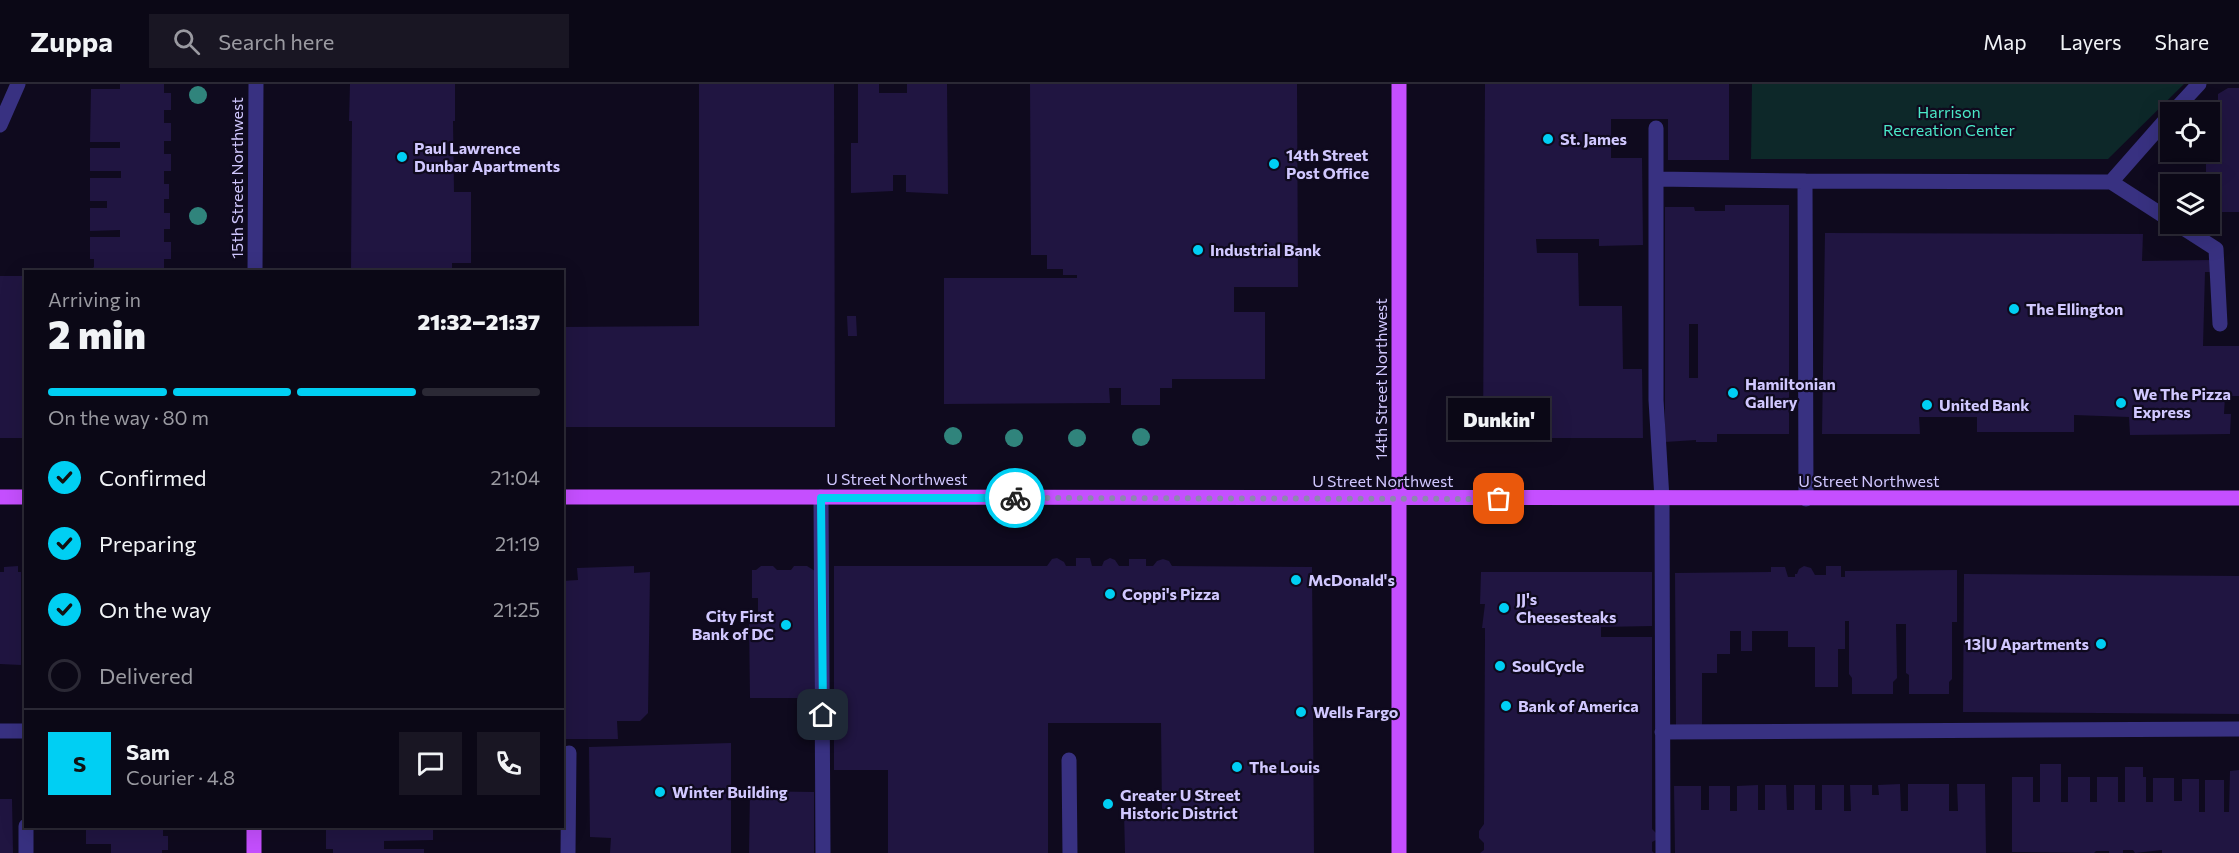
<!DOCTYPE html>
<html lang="en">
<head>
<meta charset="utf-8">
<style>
  body { margin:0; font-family:Commissioner,sans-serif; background:#191623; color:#f1f3f6; height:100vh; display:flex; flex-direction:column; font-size:22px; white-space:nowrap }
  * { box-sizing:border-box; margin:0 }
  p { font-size:20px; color:#9a9aa1 }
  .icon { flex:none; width:33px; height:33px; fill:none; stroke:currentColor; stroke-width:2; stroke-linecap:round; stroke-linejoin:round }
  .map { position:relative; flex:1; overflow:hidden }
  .drawer { position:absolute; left:24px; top:186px; width:540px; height:558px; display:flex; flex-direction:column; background:#0b0816; border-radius:0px; box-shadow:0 6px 24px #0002,0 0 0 2px #2b2935 }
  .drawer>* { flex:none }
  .fabs { position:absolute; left:2160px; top:18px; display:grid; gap:12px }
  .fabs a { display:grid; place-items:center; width:60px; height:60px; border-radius:0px; background:#0b0816; box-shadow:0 6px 24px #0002,0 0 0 2px #2b2935; font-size:30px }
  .pin { position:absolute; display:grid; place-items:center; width:51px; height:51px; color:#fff; margin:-26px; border-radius:12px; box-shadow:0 3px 9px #0006 }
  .courier { position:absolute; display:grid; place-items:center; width:60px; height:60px; margin:-30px; border:4px solid #00cff3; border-radius:50%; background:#fff; color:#222; box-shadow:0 2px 8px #0007 }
  .bubble { position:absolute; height:42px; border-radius:0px; background:#0b0816; box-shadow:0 6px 24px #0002,0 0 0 2px #2b2935; font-size:20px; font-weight:800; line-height:42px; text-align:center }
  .summary em { font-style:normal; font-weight:800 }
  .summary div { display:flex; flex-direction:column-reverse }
  .summary { display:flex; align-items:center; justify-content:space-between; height:102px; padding:0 24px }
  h1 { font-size:39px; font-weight:800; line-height:45px }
  .bar { display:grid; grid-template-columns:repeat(4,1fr); gap:9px 6px; align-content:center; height:72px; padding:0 24px }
  .bar i { height:8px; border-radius:4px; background:#2b2935 }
  .bar .current { background:#00cff3 }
  .bar p { grid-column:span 4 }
  .line { display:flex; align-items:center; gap:15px; padding:0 24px; border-top:2px solid #2b2935 }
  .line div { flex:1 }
  .round { display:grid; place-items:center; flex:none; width:63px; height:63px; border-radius:0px; background:#191623 }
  ol { padding:0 24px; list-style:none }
  li { display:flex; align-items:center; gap:18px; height:66px }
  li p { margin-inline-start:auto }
  li .icon { padding:6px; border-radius:50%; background:#00cff3; color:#111; stroke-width:4 }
  li:last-child { color:#9a9aa1 }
  li i { width:33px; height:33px; border:3px solid #2b2935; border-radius:50% }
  header { display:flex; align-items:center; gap:36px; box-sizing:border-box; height:84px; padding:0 30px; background:#0b0816; border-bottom:2px solid #2b2935 }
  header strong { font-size:28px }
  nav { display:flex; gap:33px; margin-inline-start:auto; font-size:21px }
  .search { width:420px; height:54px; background:#191623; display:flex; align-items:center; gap:15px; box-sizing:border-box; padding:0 21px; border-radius:0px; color:#9a9aa1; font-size:22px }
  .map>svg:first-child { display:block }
  .green { fill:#0d2829 }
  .building { fill:#201541; fill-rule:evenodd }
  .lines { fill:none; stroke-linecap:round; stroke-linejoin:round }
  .minor { stroke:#383181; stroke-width:15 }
  .major { stroke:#c54fff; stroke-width:15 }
  .tree { fill:#30847c }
  .done { stroke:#8d86b0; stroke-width:6; stroke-dasharray:0 10.8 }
  .route { stroke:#00cff3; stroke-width:8 }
  .poi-dot { fill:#00cff3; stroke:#0f0a1e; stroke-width:2 }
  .labels { text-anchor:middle; stroke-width:4.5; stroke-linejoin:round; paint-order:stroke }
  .park-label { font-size:16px; fill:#4be8c8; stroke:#0f0a1e }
  .poi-label { font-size:16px; font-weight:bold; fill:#d1c8ff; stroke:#0f0a1e; text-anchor:start }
  .street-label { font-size:16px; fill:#d1c8ff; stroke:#0f0a1e }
</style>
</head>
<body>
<header>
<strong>Zuppa</strong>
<div class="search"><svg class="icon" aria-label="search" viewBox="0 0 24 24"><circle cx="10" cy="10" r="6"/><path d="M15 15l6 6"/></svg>Search here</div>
<nav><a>Map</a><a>Layers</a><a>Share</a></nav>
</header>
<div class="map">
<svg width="2239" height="769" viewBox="0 0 2239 769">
  <rect width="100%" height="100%" fill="#0f0a1e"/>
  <!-- green -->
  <path class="green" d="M1752 0H2184L2108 75H1751Z"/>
  <!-- building -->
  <path class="building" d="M120 0H164V9H171V26H164V39H171V57H164V70H171V87H164V100H169V115H164V129H170V145H164V158H171V175H164V188H89L94 183V175H90V153H120V146L90 147V124H107V117H90V94H121V87H90V64H120V58H90L91 5H120Z
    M350 0H455V37H453L454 108H471V179H452V188H351L352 37H349Z
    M699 0H834L835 343H562V243L699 242Z
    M858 0H879V9H907V0H947L948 110 906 108V91H893V107L851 109V59H858Z
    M1030 0H1297L1298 203H1234V228H1265V295H1172V304H1160V321H1121V304H1109L1110 319 944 320V194H1077V191H1063V185H1047V171H1031Z
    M1485 0H1729V76H1668V35H1611V74H1642L1643 161 1599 162V155H1536L1537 169H1578L1579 222H1622L1623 285H1642L1643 354H1483Z
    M2228 4H2239V128H2210V100H2206V68H2210V36H2218V10Z
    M1725 121H1789V350H1717V358H1696V356L1665 358V123H1694L1695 127H1725ZM1689 240H1698V294H1689Z
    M1825 149 2143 150 2142 177 2212 176V188H2205L2203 262H2239V312H2225L2224 330H2231L2230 350 2130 351 2129 333 2074 331V348H1977V333H1919L1920 350H1822Z
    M0 192H26V354H0Z
    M847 232H856L857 252H848Z
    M1057 474 1064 478 1066 482H1076V474H1090L1092 482H1102L1104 477 1110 474 1115 476 1119 482H1129V475H1146V482H1153L1157 477 1163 475 1169 477 1172 482 1312 483 1314 769H1125L1124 727 1162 726 1161 639H1048V769H888V686H834V482H1047L1052 475Z
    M18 482V488H21V581L0 580V488H4V483Z
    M634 482V489L650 488 648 629 640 637H617L618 655H562V497L578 496 577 484Z
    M761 482H773L777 486H791L794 482H807L815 487 814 614H750L749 537H758V514H752V486H756Z
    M1804 482 1811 484 1815 491H1826V482H1841V493H1845V487L1957 486V538H1952V595L1949 598V610H1909V591L1906 589V540H1896L1897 594 1893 598V610H1852V594L1849 590V537H1845V565H1838V603H1815V563H1788V547H1752V567H1741V547H1730V570H1717V589H1702V643H1676L1675 489 1771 488V483H1785L1788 493H1795V490H1797L1799 485Z
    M1481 488H1652V542L1601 543V553H1652V745L1656 749V756L1652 758V767L1654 769H1480L1484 766V759L1479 754V747L1484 740 1485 554V544H1482L1485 520H1480Z
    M1964 490 2239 492V630L1963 628Z
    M731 659V769H610L611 754 590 753 589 663Z
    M2040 680H2061V718H2068V693H2090V718H2097V693H2118V718H2125V683H2143V693H2146V718H2153V694H2174V717H2182V695H2199V728H2205V696H2224V728H2229L2230 687 2239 686V769H2162V766L2135 769 2133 766H2123V769H2109V767H2096L2094 769 2012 768V693H2033V718H2040Z
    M1900 700 1901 727H1908V700H1949V727H1958L1957 700H1985L1986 769H1675L1674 702H1701V726H1709V702H1730V727H1737V702L1758 701V726H1765V701H1786L1787 726H1794V701H1815V726H1822V701H1844V727H1851L1850 701H1872V711H1879L1878 701Z
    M750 707 814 708V769H749Z
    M0 715H12L13 769H0Z
    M86 742H163V752H168V766H162V769H111V760H86Z
    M333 742H433V756L384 757V765H424V769H333V765H326V744H333Z"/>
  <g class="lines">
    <!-- minor -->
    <path class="minor" d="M2173 28 2199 0
      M2170 31 2111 98 2170 136
      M0 41 18 0
      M1656 44V316L1662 415 1663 769
      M1656 95 1805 97
      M2177 140 2216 165 2220 240
      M255 188 256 0
      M821 413 823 769
      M1806 415 1805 97 2111 98
      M0 647H26
      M1662 648 2239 645
      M1069 676 1070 769
      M26 769V742
      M568 769 569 669"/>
    <!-- major -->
    <path class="major" d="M1399 0V769
      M0 413H26
      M562 413 2239 414
      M254 742V769"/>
  </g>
  <!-- trees -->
  <g class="tree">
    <circle cx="198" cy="11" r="9"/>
    <circle cx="198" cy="132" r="9"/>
    <circle cx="953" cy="352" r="9"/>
    <circle cx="1141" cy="353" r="9"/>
    <circle cx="1014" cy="354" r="9"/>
    <circle cx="1077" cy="354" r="9"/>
  </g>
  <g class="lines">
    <!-- done -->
    <path class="done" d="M1015 414 1499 415"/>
    <!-- route -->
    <path class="route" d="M823 631 821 414H1015"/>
  </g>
  <!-- markers -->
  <g class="poi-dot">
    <circle cx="1548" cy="55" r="6"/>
    <circle cx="402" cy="73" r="6"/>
    <circle cx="1274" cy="80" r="6"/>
    <circle cx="1198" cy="166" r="6"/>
    <circle cx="2014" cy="225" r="6"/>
    <circle cx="1733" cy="309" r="6"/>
    <circle cx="2121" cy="319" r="6"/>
    <circle cx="1927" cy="321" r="6"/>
    <circle cx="1296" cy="496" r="6"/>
    <circle cx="1110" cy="510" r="6"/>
    <circle cx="1504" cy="524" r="6"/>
    <circle cx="786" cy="541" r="6"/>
    <circle cx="2101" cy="560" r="6"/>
    <circle cx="1500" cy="582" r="6"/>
    <circle cx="1506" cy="622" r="6"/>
    <circle cx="1301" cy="628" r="6"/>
    <circle cx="1237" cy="683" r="6"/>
    <circle cx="660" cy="708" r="6"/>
    <circle cx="1108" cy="720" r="6"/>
  </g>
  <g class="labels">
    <!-- park labels -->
    <g class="park-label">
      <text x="1949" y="34">Harrison<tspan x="1949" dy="18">Recreation Center</tspan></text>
    </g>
    <!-- poi labels -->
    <g class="poi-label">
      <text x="1560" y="61">St. James</text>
      <text x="414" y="70">Paul Lawrence<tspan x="414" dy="18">Dunbar Apartments</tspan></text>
      <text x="1286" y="77">14th Street<tspan x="1286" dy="18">Post Office</tspan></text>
      <text x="1210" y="172">Industrial Bank</text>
      <text x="2026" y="231">The Ellington</text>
      <text x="1745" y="306">Hamiltonian<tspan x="1745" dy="18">Gallery</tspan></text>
      <text x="2133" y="316">We The Pizza<tspan x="2133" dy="18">Express</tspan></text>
      <text x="1939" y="327">United Bank</text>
      <text x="1308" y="502">McDonald's</text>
      <text x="1122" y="516">Coppi's Pizza</text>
      <text x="1516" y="521">JJ's<tspan x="1516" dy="18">Cheesesteaks</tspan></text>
      <text x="774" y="538" text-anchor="end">City First<tspan x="774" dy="18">Bank of DC</tspan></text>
      <text x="2089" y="566" text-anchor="end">13|U Apartments</text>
      <text x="1512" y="588">SoulCycle</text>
      <text x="1518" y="628">Bank of America</text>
      <text x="1313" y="634">Wells Fargo</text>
      <text x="1249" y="689">The Louis</text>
      <text x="672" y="714">Winter Building</text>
      <text x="1120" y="717">Greater U Street<tspan x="1120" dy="18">Historic District</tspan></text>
    </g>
    <!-- street labels -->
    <g class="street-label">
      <text transform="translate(237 94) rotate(-90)" y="6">15th Street Northwest</text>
      <text transform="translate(1381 295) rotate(-90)" y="6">14th Street Northwest</text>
      <text x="897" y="401">U Street Northwest</text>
      <text x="1383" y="403">U Street Northwest</text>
      <text x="1869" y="403">U Street Northwest</text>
    </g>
  </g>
</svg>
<div class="fabs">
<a><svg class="icon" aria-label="locate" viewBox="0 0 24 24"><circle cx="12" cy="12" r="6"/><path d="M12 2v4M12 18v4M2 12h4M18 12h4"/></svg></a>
<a><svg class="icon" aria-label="layers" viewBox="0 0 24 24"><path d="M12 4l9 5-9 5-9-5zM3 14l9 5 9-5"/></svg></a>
</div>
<div class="pin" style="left:1499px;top:415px;background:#ea580c"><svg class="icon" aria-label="bag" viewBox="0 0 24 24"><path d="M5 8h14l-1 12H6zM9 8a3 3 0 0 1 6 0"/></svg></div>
<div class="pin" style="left:823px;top:631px;background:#1f2937"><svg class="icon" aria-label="home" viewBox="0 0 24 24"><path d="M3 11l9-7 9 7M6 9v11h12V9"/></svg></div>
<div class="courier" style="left:1015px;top:414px"><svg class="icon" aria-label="bike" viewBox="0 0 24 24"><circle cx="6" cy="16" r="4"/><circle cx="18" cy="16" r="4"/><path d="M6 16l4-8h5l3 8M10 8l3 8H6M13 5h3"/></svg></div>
<div class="bubble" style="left:1448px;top:314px;width:102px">Dunkin'</div>
<section class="drawer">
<div class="summary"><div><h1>2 min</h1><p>Arriving in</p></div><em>21:32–21:37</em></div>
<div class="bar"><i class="current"></i><i class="current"></i><i class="current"></i><i></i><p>On the way · 80 m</p></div>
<ol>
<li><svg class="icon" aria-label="check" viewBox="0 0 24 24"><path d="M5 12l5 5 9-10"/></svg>Confirmed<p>21:04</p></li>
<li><svg class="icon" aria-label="check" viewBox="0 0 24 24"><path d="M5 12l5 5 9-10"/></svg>Preparing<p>21:19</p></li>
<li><svg class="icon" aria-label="check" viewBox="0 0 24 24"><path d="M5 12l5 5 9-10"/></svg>On the way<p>21:25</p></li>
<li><i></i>Delivered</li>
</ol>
<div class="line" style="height:108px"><b class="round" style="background:#00cff3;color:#111">S</b><div><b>Sam</b><p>Courier · 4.8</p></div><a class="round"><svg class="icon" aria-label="chat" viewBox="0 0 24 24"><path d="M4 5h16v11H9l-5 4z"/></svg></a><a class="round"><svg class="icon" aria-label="phone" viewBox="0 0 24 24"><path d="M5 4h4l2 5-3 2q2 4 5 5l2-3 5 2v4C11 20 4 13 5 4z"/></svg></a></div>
</section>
</div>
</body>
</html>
